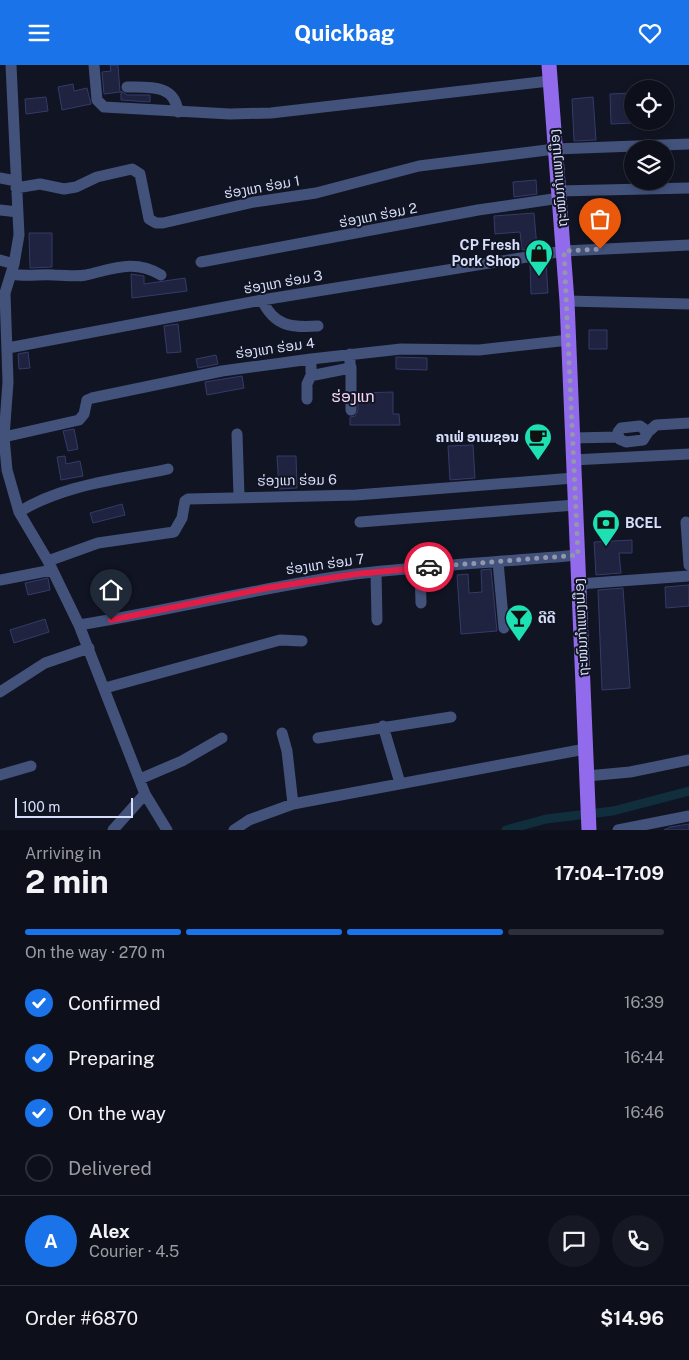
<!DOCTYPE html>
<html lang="en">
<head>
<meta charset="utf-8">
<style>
  body { margin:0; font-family:"Public Sans","Noto Sans Lao",sans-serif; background:#161823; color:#f1f3f6; height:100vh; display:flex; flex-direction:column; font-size:19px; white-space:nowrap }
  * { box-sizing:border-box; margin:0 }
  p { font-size:16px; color:#9a9ca2 }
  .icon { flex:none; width:28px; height:28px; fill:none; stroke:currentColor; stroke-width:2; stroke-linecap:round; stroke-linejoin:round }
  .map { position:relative; height:765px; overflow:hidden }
  .side { display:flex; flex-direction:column; background:#0d0f1a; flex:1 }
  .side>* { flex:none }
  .tools { position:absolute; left:624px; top:15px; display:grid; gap:10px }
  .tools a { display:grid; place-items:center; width:50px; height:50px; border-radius:50%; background:#0d0f1a; box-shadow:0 2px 8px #0003,0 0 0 1px #2d2f39; font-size:25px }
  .scale { position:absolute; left:15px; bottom:12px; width:118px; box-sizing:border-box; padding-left:5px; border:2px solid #d7defa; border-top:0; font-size:14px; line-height:18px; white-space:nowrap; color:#d7defa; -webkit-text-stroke:4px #111422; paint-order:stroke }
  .pin { position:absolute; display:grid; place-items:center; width:42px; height:42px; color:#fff; margin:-51px -21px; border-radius:50% 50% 50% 0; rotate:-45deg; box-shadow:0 0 5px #0007 }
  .pin .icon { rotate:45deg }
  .courier { position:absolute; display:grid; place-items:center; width:50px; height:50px; margin:-25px; border:4px solid #e11d48; border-radius:50%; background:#fff; color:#222; box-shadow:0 1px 6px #0007 }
  .overview em { font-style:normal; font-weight:700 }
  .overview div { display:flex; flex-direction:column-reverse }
  .overview { display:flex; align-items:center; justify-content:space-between; height:85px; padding:0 25px }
  h1 { font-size:32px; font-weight:700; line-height:38px }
  .bar { display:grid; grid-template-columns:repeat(4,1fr); gap:8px 5px; align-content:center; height:60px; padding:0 25px }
  .bar i { height:6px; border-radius:4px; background:#2d2f39 }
  .bar .current { background:#1a73e8 }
  .bar p { grid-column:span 4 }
  .line { display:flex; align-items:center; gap:12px; padding:0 25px; border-top:1px solid #2d2f39 }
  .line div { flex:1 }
  .round { display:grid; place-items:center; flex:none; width:52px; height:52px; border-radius:26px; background:#161823 }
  ol { padding:0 25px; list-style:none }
  li { display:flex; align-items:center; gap:15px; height:55px }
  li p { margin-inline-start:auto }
  li .icon { padding:5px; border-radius:50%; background:#1a73e8; color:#fff; stroke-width:4 }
  li:last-child { color:#9a9ca2 }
  li i { width:28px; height:28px; border:2px solid #2d2f39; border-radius:50% }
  header { display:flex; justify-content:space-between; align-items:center; height:65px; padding:0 25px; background:#1a73e8; color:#fff; font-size:22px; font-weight:700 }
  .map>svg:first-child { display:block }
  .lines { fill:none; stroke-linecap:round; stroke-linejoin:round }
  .canal { stroke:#102e3c; stroke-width:9 }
  .building { fill:#1f2340; stroke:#343b69 }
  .minor { stroke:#42527b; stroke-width:11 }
  .major { stroke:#916bec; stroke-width:15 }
  .done { stroke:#9297ae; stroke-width:5; stroke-dasharray:0 9 }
  .route { stroke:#e11d48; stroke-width:6 }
  .labels { text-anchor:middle; stroke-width:4; stroke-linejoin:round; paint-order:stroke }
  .street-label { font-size:14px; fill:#d7defa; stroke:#111422 }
  .poi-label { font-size:14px; font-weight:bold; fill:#d7defa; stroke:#111422; text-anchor:end }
  .quarter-label { font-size:16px; fill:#fad8f9; stroke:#111422 }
</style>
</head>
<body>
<header><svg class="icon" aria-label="menu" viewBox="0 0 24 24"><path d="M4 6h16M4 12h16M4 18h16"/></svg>Quickbag<svg class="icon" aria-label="heart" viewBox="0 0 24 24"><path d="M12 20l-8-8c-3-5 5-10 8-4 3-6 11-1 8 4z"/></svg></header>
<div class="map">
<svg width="689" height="765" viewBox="0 0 689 765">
  <rect width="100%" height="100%" fill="#111422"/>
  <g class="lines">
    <!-- canal -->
    <path class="canal" d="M506 765 546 754 613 746 689 726"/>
  </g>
  <!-- building -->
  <path class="building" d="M110 0H118L120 27 104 29 102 7 111 6Z
    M73 19 74 26 87 23 91 39 62 45 58 22Z
    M121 26 127 30H150V37L121 35Z
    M630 28 632 31V58L611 59 610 29Z
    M46 32 48 46 26 49 25 34Z
    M593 32 596 75 574 76 572 34Z
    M536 115 537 129 514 132 513 117Z
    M534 148 537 183 522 185 520 167 495 169 494 151Z
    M29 168H52V202L30 203Z
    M546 197 548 228 531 229 530 199Z
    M131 209 144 211V219L185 213 187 226 132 233Z
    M178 259 181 287 167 288 164 261Z
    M589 265H607V284H589Z
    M28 287 30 303 19 304 18 289Z
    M216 290 218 299 198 303 196 294Z
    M396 292 427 293V305L396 304Z
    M242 311 244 323 207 330 205 317Z
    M393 327V349H399L400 360H350V352L355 351 358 345V328Z
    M74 364 78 384 68 386 63 366Z
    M473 380 475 413 450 415 448 381Z
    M65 391 66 399 80 396 83 411 61 415 57 392Z
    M277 391H296L297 423 279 424Z
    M122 439 125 450 93 458 90 448Z
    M632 475V488H619L621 508 596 510 594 477Z
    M491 504 497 566 461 569 457 510 468 509 469 528 482 527 481 505Z
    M48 513 50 525 28 530 25 518Z
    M689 520V541L666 543 665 522Z
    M623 523 630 623 602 625 598 525Z
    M45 554 49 567 14 578 10 565Z
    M689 759V765H664L670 762Z"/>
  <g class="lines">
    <!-- minor -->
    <path class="minor" d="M11 0 19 170 14 199 5 228 8 317 4 372 7 405 19 447 48 496 79 560 145 729 167 765
      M94 0 97 35 104 42 230 49 271 48 549 16
      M127 22C149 22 175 19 178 47
      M0 113 16 116
      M16 123 40 119 64 124 76 122 97 112 132 104 140 109 149 154 156 158H163L254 137 316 128 419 101 555 84 689 79
      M559 126 689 123
      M0 145 18 147
      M0 195 14 199
      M201 197 478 145 560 133
      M11 209C26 212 39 209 54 210 65 210 75 212 86 210 113 204 134 194 161 210
      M262 235C274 261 291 263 318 261
      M567 236 689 239
      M8 283 262 235 564 186 689 180
      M311 294V307L315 310 350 303V289
      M351 302V345
      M307 334V319L312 308
      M640 361 648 367 643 375 626 377 619 374 618 367 621 363Z
      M648 367 656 360 689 358
      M237 369 239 431
      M4 372 79 355 84 349 87 335 92 333 222 306 311 294 401 284 479 285 569 275
      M572 373 618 372
      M573 395 689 389
      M19 447C64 419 118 415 168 404
      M360 457 575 440
      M686 457 689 500
      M48 496 98 478 174 467 182 453 185 436 188 434 356 430 574 413
      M498 497 504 563
      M420 502 421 538
      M376 507 377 555
      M0 515 52 505
      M579 519 689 511
      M79 560C172 545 262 522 355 509 429 500 504 497 578 490
      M105 623 280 575 302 576
      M0 627 45 598 89 583
      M383 661 400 718
      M282 668 287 686 293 739
      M318 673 451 652
      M0 710 31 701
      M587 711 630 707 689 695
      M140 714 182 696 222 673
      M113 765 145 729
      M234 765 249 755 293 739 585 684
      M618 765 689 751"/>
    <!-- major -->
    <path class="major" d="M549 0 567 236 589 765"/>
  </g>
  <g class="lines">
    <!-- done -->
    <path class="done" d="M429 502 578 490 564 186 600 184"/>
    <!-- route -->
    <path class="route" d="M111 555 267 523 356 509 429 502"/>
  </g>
  <!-- icons -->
  <defs>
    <g id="shop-pin" transform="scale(1.4375)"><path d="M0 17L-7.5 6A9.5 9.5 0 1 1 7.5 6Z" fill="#1de0b3" stroke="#111422"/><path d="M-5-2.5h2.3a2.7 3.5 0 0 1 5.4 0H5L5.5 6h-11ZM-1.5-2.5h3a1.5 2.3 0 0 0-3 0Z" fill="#111"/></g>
    <g id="cafe-pin" transform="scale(1.4375)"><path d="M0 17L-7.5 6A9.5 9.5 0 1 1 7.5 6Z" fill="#1de0b3" stroke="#111422"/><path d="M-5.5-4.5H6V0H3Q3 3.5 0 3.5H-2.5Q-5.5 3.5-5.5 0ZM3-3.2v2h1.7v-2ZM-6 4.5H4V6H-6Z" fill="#111"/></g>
    <g id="bank-pin" transform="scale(1.4375)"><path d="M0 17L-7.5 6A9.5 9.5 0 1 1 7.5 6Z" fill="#1de0b3" stroke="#111422"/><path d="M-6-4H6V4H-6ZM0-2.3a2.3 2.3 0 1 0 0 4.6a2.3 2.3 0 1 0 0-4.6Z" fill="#111"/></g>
    <g id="bar-pin" transform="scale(1.4375)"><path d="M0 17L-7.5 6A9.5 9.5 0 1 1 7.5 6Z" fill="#1de0b3" stroke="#111422"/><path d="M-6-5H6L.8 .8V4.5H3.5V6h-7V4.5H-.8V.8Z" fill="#111"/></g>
  </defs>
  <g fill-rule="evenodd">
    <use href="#shop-pin" x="539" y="188"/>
    <use href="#cafe-pin" x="538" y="372"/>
    <use href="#bank-pin" x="606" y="458"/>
    <use href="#bar-pin" x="519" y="553"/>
  </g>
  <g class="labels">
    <!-- street labels -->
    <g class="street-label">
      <text transform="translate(558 113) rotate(-95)" y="5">ຖະໜົນກຳແພງເມືອງ</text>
      <text transform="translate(262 122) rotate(-10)" y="5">ຮ່ອງແກ ຮ່ອມ 1</text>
      <text transform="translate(378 150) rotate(-11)" y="5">ຮ່ອງແກ ຮ່ອມ 2</text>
      <text transform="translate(283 217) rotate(-10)" y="5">ຮ່ອງແກ ຮ່ອມ 3</text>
      <text transform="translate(275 283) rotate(-8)" y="5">ຮ່ອງແກ ຮ່ອມ 4</text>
      <text transform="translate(297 415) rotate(-1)" y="5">ຮ່ອງແກ ຮ່ອມ 6</text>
      <text transform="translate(325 499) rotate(-8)" y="5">ຮ່ອງແກ ຮ່ອມ 7</text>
      <text transform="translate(581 562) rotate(-93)" y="5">ຖະໜົນກຳແພງເມືອງ</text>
    </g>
    <!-- poi labels -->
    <g class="poi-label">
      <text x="520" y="185">CP Fresh<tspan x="520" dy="16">Pork Shop</tspan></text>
      <text x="519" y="377">ຄາເຟ່ ອາເມຊອນ</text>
      <text x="625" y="463" text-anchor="start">BCEL</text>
      <text x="538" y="558" text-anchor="start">ດີດີ</text>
    </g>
    <!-- quarter labels -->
    <g class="quarter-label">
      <text x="353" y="337">ຮ່ອງແກ</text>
    </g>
  </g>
</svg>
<div class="tools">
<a><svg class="icon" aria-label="locate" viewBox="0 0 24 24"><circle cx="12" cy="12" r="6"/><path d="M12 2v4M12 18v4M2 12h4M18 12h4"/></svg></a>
<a><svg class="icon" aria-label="layers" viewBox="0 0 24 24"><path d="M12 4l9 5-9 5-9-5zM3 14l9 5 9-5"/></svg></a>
</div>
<div class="scale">100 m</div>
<div class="pin" style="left:600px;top:184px;background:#ea580c"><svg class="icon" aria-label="bag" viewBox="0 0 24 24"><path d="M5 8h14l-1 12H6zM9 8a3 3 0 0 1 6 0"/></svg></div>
<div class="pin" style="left:111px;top:555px;background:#1f2937"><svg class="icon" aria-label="home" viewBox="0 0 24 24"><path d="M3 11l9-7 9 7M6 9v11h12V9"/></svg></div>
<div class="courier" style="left:429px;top:502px"><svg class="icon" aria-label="car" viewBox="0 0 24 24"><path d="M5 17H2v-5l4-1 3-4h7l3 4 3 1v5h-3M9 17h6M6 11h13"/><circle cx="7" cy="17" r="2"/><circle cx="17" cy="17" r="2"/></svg></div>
</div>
<section class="side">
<div class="overview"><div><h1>2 min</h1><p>Arriving in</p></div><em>17:04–17:09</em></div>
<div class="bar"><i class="current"></i><i class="current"></i><i class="current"></i><i></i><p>On the way · 270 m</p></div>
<ol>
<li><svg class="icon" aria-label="check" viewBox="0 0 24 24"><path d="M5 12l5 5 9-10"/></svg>Confirmed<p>16:39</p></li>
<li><svg class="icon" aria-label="check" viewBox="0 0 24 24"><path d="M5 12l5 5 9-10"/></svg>Preparing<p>16:44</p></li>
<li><svg class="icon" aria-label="check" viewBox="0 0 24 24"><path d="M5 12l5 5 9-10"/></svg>On the way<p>16:46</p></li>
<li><i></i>Delivered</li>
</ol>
<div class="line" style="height:90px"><b class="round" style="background:#1a73e8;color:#fff">A</b><div><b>Alex</b><p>Courier · 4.5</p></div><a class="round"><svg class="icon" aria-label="chat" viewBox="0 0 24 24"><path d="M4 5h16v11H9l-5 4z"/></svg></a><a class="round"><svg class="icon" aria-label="phone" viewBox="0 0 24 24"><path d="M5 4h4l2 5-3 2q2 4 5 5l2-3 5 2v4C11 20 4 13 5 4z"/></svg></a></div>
<div class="line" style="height:65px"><div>Order #6870</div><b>$14.96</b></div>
</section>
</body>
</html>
